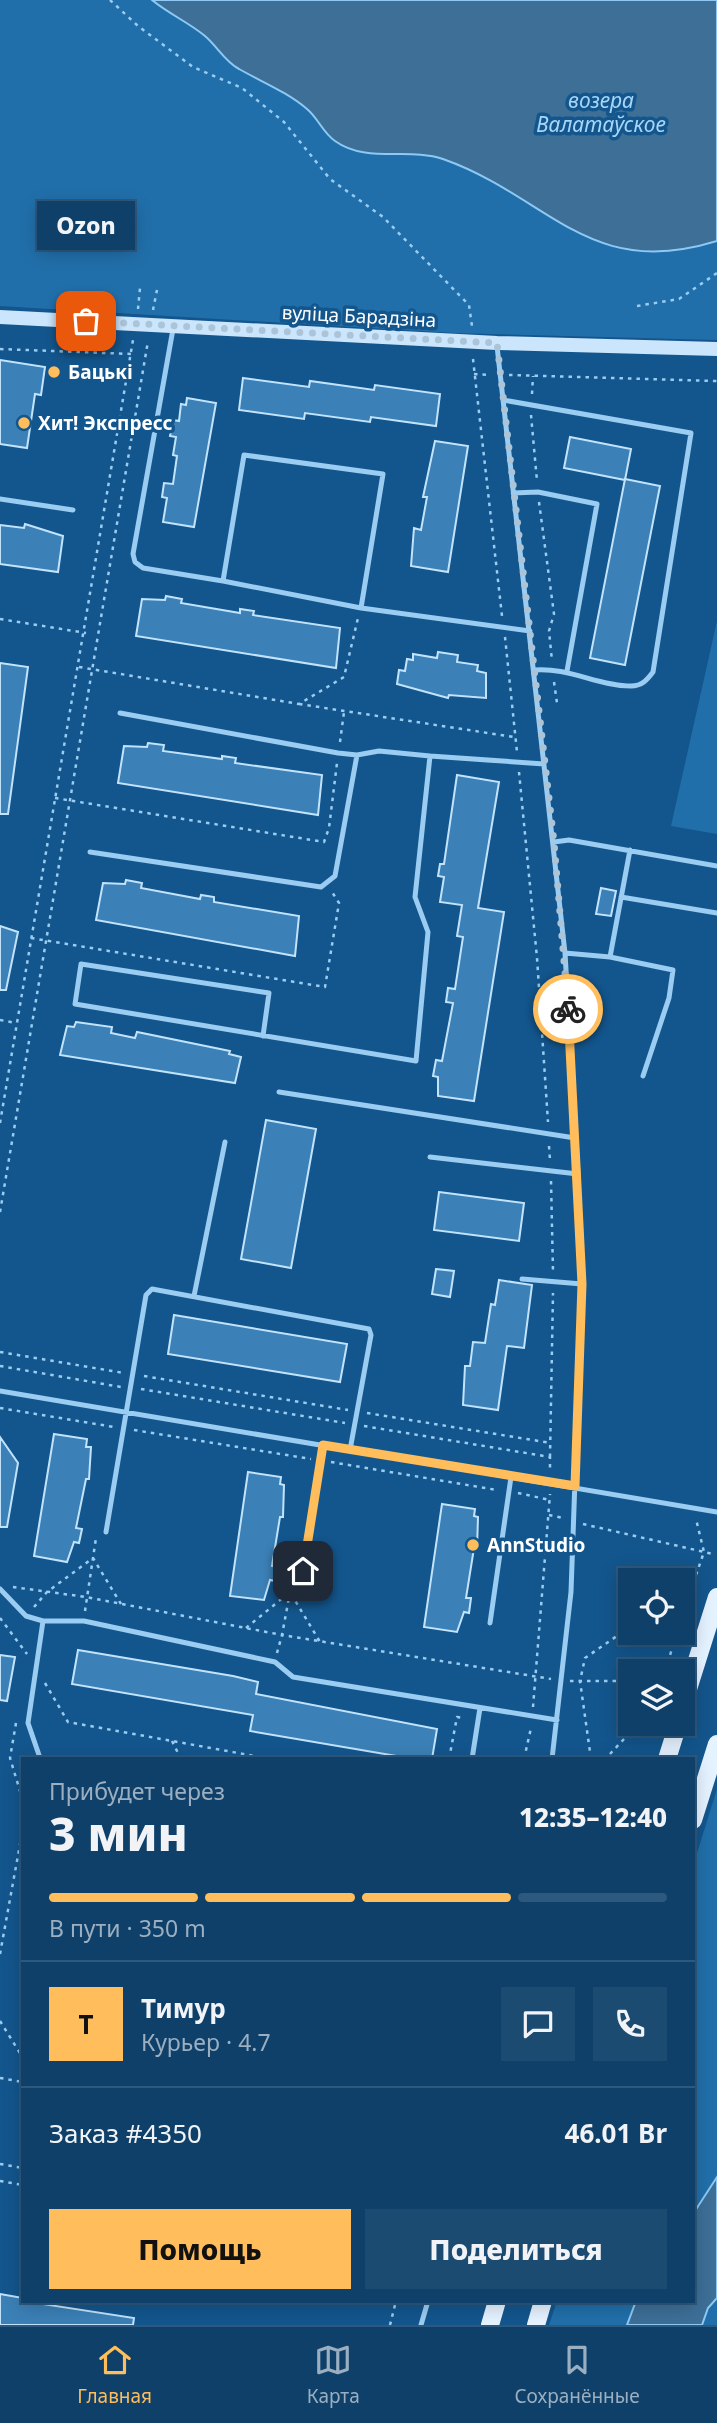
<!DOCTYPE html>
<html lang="ru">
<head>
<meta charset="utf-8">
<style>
  body { margin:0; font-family:"Noto Sans",sans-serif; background:#1c4b72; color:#f1f3f6; height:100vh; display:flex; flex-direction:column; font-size:26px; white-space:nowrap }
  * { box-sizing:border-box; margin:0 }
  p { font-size:23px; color:#9bafc1 }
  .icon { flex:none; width:38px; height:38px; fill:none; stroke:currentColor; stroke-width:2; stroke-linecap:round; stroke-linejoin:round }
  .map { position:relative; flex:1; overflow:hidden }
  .sheet { position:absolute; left:21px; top:1757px; width:674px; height:546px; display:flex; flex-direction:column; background:#0e406a; border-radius:0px; box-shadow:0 4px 18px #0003,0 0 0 2px #2e597e }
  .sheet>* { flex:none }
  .fabs { position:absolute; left:618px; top:1568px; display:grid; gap:14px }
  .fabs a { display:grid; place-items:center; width:77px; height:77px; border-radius:0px; background:#0e406a; box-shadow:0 4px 18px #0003,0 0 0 2px #2e597e; font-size:35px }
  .pin { position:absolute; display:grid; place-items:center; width:60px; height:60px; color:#fff; margin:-30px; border-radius:14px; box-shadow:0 4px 10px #0006 }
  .courier { position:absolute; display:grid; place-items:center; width:70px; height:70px; margin:-35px; border:5px solid #ffbd5b; border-radius:50%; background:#fff; color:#222; box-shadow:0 2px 9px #0007 }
  .bubble { position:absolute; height:49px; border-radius:0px; background:#0e406a; box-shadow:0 4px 18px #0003,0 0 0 2px #2e597e; font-size:23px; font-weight:800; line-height:49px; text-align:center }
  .headline em { font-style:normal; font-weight:800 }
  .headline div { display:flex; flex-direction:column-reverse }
  .headline { display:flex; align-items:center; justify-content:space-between; height:119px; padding:0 28px }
  h1 { font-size:46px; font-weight:800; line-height:52px }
  .bar { display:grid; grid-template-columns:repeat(4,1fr); gap:10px 7px; align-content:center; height:84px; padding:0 28px }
  .bar i { height:9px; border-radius:5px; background:#2e597e }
  .bar .on { background:#ffbd5b }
  .bar p { grid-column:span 4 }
  .line { display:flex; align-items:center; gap:18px; padding:0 28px; border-top:2px solid #2e597e }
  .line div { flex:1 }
  .round { display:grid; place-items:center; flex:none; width:74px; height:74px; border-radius:0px; background:#1c4b72 }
  .primary-button { display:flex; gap:14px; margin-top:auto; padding:14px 28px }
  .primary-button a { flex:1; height:80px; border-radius:0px; background:#ffbd5b; color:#111; font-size:28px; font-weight:800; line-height:80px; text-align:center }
  .primary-button a+a { background:#1c4b72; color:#f1f3f6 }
  .menu { display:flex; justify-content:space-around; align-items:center; height:98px; border-top:2px solid #2e597e; background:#0e406a; font-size:19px; color:#9bafc1 }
  .menu a { display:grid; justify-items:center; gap:4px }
  .menu .on { color:#ffbd5b }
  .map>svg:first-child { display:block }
  .green { fill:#216faa }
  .water { fill:#3d6f97; stroke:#8dc9f4; stroke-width:2 }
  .building { fill:#3b80b6; stroke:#c2e3fc; stroke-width:2 }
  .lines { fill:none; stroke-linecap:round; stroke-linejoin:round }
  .path { stroke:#9bccf1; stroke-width:2.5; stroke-dasharray:3.5 5; stroke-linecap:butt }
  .lane { stroke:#9bccf1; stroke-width:5 }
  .secondary { stroke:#cae5fc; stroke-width:14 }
  .primary { stroke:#e5f2ff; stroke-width:18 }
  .done { stroke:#acc4d7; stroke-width:7; stroke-dasharray:0 12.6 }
  .route { stroke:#ffbd5b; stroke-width:9 }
  .poi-dot { fill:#ffbd5b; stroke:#13568d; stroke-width:2.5 }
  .labels { text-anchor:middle; stroke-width:7; stroke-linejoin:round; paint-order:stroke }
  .street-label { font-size:19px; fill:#fff; stroke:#13568d }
  .poi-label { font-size:19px; font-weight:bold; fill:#fff; stroke:#13568d; text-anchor:start }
  .water-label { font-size:21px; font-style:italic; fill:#a7d6f8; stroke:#13568d }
</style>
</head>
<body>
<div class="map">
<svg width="717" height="2325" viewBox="0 0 717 2325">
  <rect width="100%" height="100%" fill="#13568d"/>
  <!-- green -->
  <path class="green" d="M0 0H717V340L455 333 0 306Z
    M717 621V834L671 826Z
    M717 1789V2325H549L557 2301H693V1866Z"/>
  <!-- water -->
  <path class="water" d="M152 0H717V241C588 281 550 197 443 159 409 147 367 164 335 141 323 133 318 118 307 109 287 92 262 82 239 69 225 62 217 46 205 36 188 22 169 14 152 0Z
    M717 2177V2298L708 2308 702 2325H627L636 2301H693V2214Z"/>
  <!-- building -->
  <path class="building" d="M0 360 45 367 41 395 35 394 27 448 0 444Z
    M243 378 309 387 310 381 374 390 375 385 440 394 436 426 371 417 370 422 305 413 304 419 239 410Z
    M187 398 216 403 194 527 163 522 167 498 162 497 164 483 173 484 177 456 173 455 176 437 170 436 173 420 179 421 181 404 186 405Z
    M570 437 631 449 625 480 564 468Z
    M435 441 468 446 448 572 411 566 414 528 421 530 427 497H423Z
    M625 479 660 486 625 665 590 658Z
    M25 524 63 536 58 572 0 564V525L24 528Z
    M166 596 182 599 181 603 240 613V609L254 611 253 615 340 628 336 668 136 636 142 599 165 600Z
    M438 652 458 655 457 662 478 665 477 671 486 673V698L449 695 448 698 397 684 399 670 405 671 407 659 413 660V654L437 658Z
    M0 663 28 667 8 814H0Z
    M148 743 164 745 163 751 222 759V756L236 758 235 763 322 775 318 815 118 783 124 746 147 747Z
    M457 775 499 782 478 908 504 912 474 1101 438 1096V1077L433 1076 436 1060 442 1061 453 1003 446 1002 448 988 455 989 463 937 457 936 462 905 440 902 444 877 438 876 440 864H444Z
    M126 880 142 883 141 888 200 899 201 895 214 897V902L299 916 295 956 96 920 103 883 125 884Z
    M601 888 616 891 611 916 596 914Z
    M0 926 18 932 6 990H0Z
    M76 1022 112 1027 111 1033 135 1038 137 1032 230 1051 229 1054 241 1057 235 1083 60 1055 67 1026 74 1027Z
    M266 1120 316 1129 291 1268 241 1259Z
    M439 1192 524 1203 519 1241 434 1230Z
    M436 1269 454 1271 450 1297 432 1294Z
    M499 1280 532 1285 524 1348 507 1346 498 1410 463 1405 465 1366H470L473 1342 485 1343 491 1304 495 1305Z
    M174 1315 347 1344 340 1382 168 1354Z
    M54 1434 87 1439 86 1447H91L89 1479H86L76 1528 82 1529 79 1543 74 1542 67 1562 34 1556Z
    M0 1437 18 1463 7 1527H0Z
    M248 1472 281 1477 280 1484 284 1485 283 1517H280L272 1566 277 1567 275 1581 270 1580 264 1600 230 1596Z
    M442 1504 475 1509 474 1516 478 1517 477 1549 474 1548 466 1598H471L469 1613 464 1612 457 1632 424 1627Z
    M78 1650 233 1676 258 1682 256 1694 437 1729 432 1759H414L250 1731 253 1715 72 1684Z
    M0 1655 15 1657 7 1701 0 1700Z
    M0 2294 23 2298V2301L134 2318 133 2325H0Z"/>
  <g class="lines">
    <!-- path -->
    <path class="path" d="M110 0 138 26 193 67 242 88 284 122 330 179 383 217 469 305 472 326
      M637 306 679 299 717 273
      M138 309 140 288
      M153 310 157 290
      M0 349 131 354
      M473 359 502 616
      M474 374 489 375
      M509 375 717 381
      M532 394 533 376
      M531 415 537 481
      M539 502 554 614 549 631 552 661
      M0 619 86 633
      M505 637 517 752
      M79 667 299 704 344 677 358 618
      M554 682 557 703
      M299 704 514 737
      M340 742 344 712
      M519 772 537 958 548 1122
      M55 798 324 842 329 828 337 763
      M31 938 325 987 339 903 332 892
      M0 1020 16 1023
      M0 1123 133 340
      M549 1146 550 1160
      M551 1181 553 1272
      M0 1212 148 341
      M0 1352 124 1373
      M0 1366 121 1387
      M144 1376 348 1410
      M141 1389 345 1423
      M0 1408 114 1427
      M367 1413 551 1443
      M364 1426 550 1457V1471
      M134 1430 311 1459
      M550 1457 553 1293
      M331 1462 497 1490
      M518 1493 550 1500
      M549 1515 563 1518
      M583 1524 713 1554
      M13 1587 86 1597 282 1635 293 1576
      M34 1607 47 1592 93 1558 121 1604
      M85 1611 96 1538
      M682 1615 704 1552 696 1519
      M0 1618 27 1654
      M246 1628 290 1592 320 1642
      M277 1653 282 1635 551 1679
      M656 1671 666 1666
      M665 1671 677 1633
      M570 1681H630
      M45 1683 68 1722 271 1759
      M533 1707 550 1494
      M16 1723 10 1758 23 1801
      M172 1741 181 1759
      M610 1754 638 1724
      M449 1759 457 1717 464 1718
      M524 1759 531 1728
      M591 1759 580 1681 585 1658 630 1627
      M0 1954 23 1828
      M0 2021 23 2058
      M0 2078 23 2082
      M0 2164 23 2168
      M0 2181 23 2185
      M390 2325 396 2301"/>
    <!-- lane -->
    <path class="lane" d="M173 329 133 554 135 562 143 568 223 581
      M497 346 565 953 578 1174 582 1284 571 1592 552 1759
      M503 400 691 433 653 672C647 680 642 686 631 686 598 686 568 667 534 670
      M513 493 538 492 597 504 567 671
      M0 499 73 510
      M361 608 383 474 244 455 223 581 361 608 530 631
      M120 713 338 753 357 755 379 751 430 756
      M554 842 569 840 717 866
      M90 852 321 887 335 876 357 755
      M621 897 717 913
      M565 953 610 957 673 970 669 998 643 1076
      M610 957 630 850
      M263 1036 269 993 81 964 75 1004 416 1061 428 932 415 897 430 756 544 764
      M279 1092 575 1138
      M430 1157 578 1174
      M522 1279 582 1284
      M194 1296 225 1142
      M0 1391 717 1512
      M106 1532 146 1295 152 1289 369 1329 371 1335 350 1450
      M303 1571 323 1445
      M0 1589 26 1616 43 1621H84L275 1662 293 1677 557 1720
      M490 1623 511 1477
      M40 1758 28 1723 43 1621
      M472 1759 480 1708
      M421 2325 428 2301"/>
    <!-- secondary -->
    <path class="secondary" d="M0 317 497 343 717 349"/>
    <!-- primary -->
    <path class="primary" d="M682 1708 717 1597
      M667 1759 678 1724
      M693 1820 717 1744
      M490 2325 497 2301
      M536 2325 543 2301"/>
  </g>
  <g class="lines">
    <!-- done -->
    <path class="done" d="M86 321 497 343 554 842 568 1009"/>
    <!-- route -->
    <path class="route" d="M303 1571 323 1445 575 1486 582 1284 568 1009"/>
  </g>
  <!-- markers -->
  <g class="poi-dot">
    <circle cx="54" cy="372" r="7"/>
    <circle cx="24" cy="423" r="7"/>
    <circle cx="473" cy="1545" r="7"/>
  </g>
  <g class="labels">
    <!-- street labels -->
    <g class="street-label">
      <text transform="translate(359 316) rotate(3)" y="7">вуліца Барадзіна</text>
    </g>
    <!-- poi labels -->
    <g class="poi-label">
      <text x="68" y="379">Бацькі</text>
      <text x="38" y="430">Хит! Экспресс</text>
      <text x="487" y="1552">AnnStudio</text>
    </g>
    <!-- water labels -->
    <g class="water-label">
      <text x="601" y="108">возера<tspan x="601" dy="24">Валатаўское</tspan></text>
    </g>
  </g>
</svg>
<div class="fabs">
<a><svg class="icon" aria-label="locate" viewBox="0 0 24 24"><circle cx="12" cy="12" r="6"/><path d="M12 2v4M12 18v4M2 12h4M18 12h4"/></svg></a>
<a><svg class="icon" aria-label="layers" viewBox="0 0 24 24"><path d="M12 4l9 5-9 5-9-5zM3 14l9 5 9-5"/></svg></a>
</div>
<div class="pin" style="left:86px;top:321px;background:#ea580c"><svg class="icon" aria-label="bag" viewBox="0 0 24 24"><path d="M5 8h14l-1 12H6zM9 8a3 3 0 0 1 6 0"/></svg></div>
<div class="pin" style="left:303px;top:1571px;background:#1f2937"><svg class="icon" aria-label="home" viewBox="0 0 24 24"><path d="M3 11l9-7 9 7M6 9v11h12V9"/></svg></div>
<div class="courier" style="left:568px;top:1009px"><svg class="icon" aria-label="bike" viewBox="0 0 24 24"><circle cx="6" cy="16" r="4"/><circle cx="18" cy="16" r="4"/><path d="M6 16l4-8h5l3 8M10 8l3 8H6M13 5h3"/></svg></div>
<div class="bubble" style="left:37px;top:201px;width:98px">Ozon</div>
<section class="sheet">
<div class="headline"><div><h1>3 мин</h1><p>Прибудет через</p></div><em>12:35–12:40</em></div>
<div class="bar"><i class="on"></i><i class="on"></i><i class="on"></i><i></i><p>В пути · 350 m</p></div>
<div class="line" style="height:126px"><b class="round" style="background:#ffbd5b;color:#111">Т</b><div><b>Тимур</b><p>Курьер · 4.7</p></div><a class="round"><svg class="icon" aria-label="chat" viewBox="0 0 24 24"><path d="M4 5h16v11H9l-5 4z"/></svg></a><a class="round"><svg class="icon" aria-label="phone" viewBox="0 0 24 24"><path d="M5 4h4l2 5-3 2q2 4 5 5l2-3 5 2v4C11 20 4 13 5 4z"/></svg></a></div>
<div class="line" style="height:91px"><div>Заказ #4350</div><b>46.01 Br</b></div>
<div class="primary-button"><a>Помощь</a><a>Поделиться</a></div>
</section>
</div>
<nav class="menu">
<a class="on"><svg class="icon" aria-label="home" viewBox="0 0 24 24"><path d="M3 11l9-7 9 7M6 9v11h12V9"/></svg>Главная</a>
<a><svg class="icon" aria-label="map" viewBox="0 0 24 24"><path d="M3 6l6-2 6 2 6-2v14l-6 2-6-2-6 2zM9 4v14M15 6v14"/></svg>Карта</a>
<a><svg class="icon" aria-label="saved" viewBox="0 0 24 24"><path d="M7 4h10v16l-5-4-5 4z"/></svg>Сохранённые</a>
</nav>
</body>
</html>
